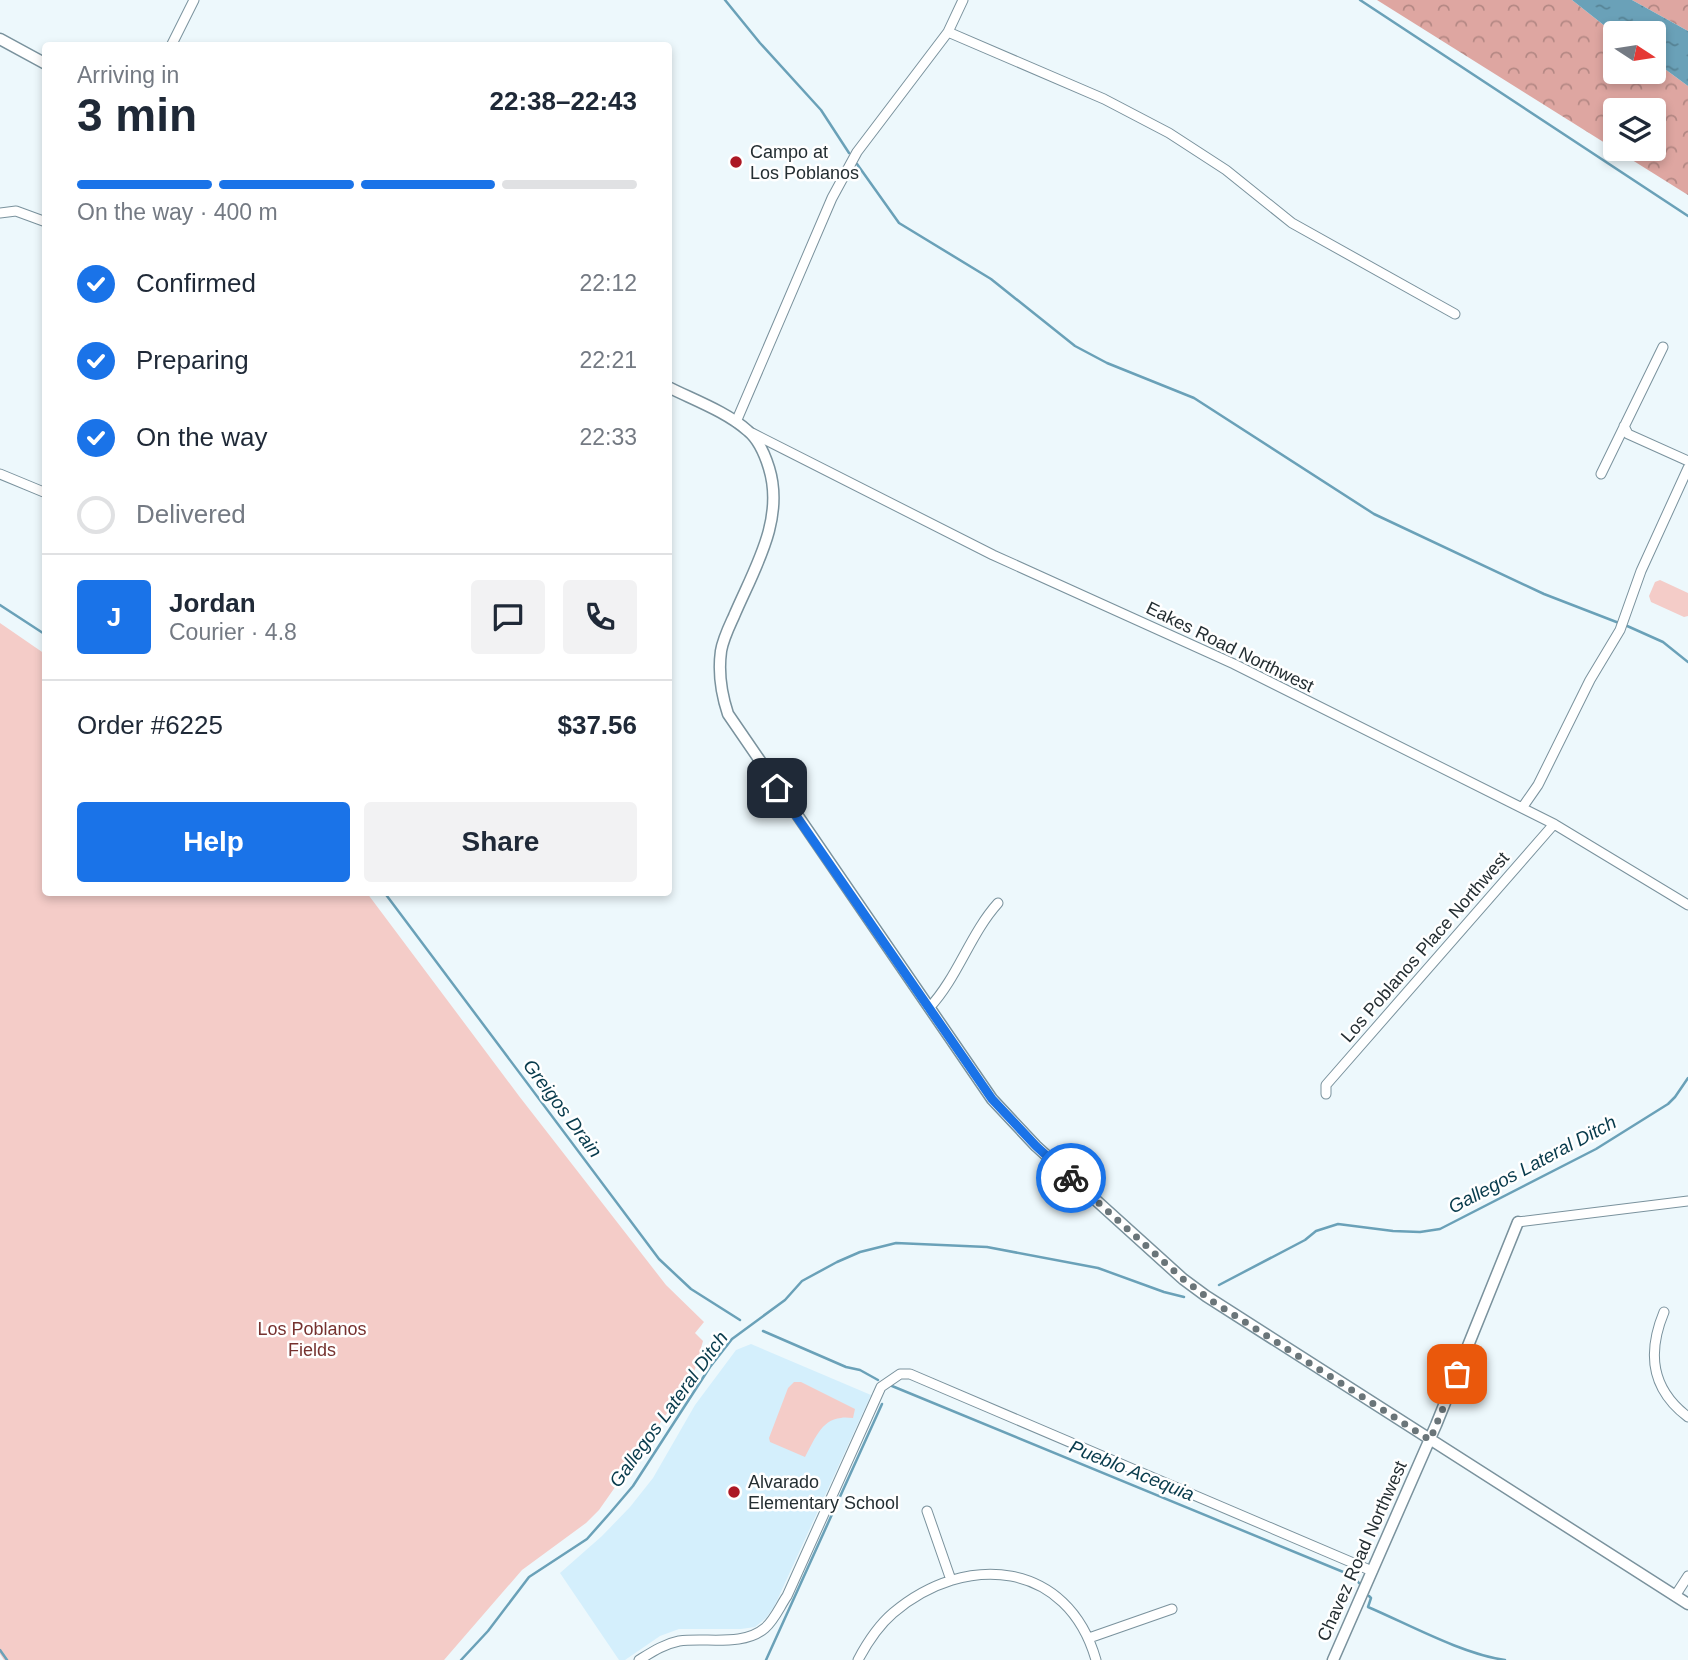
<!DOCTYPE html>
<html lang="en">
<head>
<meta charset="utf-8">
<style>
  body { margin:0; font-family:Helvetica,sans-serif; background:#f2f2f3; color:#1f2937; height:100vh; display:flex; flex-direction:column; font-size:26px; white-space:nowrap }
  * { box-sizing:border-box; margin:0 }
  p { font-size:23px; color:#747a83 }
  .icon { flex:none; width:38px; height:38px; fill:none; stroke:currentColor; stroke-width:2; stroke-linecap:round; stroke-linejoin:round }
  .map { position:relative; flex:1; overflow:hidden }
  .side { position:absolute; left:42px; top:42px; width:630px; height:854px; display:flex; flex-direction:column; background:#fff; border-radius:7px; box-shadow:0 4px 10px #0003 }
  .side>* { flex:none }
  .needle { width:46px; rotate:102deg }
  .controls { position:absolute; left:1603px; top:21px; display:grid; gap:14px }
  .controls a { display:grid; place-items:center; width:63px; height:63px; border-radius:7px; background:#fff; box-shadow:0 4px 10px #0003; font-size:35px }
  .pin { position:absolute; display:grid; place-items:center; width:60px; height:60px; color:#fff; margin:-30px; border-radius:14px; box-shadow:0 4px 10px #0006 }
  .courier { position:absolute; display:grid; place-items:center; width:70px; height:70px; margin:-35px; border:5px solid #1a73e8; border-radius:50%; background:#fff; color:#222; box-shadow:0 2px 9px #0007 }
  .summary em { font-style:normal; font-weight:700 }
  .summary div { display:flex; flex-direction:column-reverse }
  .summary { display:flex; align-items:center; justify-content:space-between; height:119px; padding:0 35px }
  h1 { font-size:46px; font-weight:700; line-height:52px }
  .bar { display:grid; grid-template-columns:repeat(4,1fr); gap:10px 7px; align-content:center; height:84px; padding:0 35px }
  .bar i { height:9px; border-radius:5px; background:#e0e1e3 }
  .bar .selected { background:#1a73e8 }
  .bar p { grid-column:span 4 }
  .line { display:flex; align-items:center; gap:18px; padding:0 35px; border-top:2px solid #e0e1e3 }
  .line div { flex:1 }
  .round { display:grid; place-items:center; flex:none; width:74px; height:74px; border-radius:7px; background:#f2f2f3 }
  ol { padding:0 35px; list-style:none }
  li { display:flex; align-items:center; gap:21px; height:77px }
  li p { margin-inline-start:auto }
  li .icon { padding:7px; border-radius:50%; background:#1a73e8; color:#fff; stroke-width:4 }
  li:last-child { color:#747a83 }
  li i { width:38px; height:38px; border:4px solid #e0e1e3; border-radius:50% }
  .action { display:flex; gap:14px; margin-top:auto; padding:14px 35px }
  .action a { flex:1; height:80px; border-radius:7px; background:#1a73e8; color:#fff; font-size:28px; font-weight:700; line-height:80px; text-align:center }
  .action a+a { background:#f2f2f3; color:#1f2937 }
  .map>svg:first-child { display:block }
  .built { fill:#d4effc }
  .green { fill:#f4ccc8 }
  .forest { fill:url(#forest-crowns); fill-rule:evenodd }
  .water { fill:url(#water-ripples) }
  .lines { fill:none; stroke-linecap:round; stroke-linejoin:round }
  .stream { stroke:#6aa1b8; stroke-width:2.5 }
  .minor-casing { stroke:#7a929d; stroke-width:11 }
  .tertiary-casing { stroke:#7a929d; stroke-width:13 }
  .minor { stroke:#fff; stroke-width:9 }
  .tertiary { stroke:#fff; stroke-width:10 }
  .done { stroke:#6a7579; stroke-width:7; stroke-dasharray:0 12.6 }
  .route { stroke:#1a73e8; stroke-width:9 }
  .poi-dot { fill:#ac1824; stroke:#fff; stroke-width:2.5 }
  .labels { text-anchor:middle; stroke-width:5; stroke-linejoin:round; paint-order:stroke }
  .poi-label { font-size:18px; fill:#242e32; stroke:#fff; text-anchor:start }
  .street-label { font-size:18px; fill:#242e32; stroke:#fff }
  .park-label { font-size:18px; fill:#76322f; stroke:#fff }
  .water-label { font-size:19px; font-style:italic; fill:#083b4c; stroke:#fff }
</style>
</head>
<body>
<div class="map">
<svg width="1688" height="1660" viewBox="0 0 1688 1660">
  <defs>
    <pattern id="forest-crowns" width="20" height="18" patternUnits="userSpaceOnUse" patternTransform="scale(1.75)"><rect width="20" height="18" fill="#dea6a1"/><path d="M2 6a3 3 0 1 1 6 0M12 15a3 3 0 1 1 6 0" fill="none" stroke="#b48884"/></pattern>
    <pattern id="water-ripples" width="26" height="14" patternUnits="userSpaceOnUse" patternTransform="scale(1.75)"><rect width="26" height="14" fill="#6aa1b8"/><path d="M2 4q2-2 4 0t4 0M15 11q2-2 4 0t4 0" fill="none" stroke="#578496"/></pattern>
  </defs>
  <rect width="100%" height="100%" fill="#edf8fc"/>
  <!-- built -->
  <path class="built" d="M751 1344 871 1395 774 1607 766 1618 755 1627 741 1629H679L660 1636 625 1660H619L560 1573 602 1536 630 1507 653 1478 695 1405 736 1350Z"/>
  <!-- green -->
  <path class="green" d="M1660 580 1688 593V616L1684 617 1651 602 1649 596 1655 582Z
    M0 623 45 654 46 892 367 893 519 1096 666 1285 704 1322 695 1333 703 1341 693 1376 599 1510 586 1523 522 1570 444 1660H4L0 1654Z
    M794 1382H801L855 1409 853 1418C849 1418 845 1417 841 1418 821 1419 813 1443 805 1457L770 1442 769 1438 788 1388Z"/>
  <!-- forest -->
  <path class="forest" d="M1377 0H1572L1615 34V72H1654V61L1688 86V195ZM1615 110H1654V149H1615Z
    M1632 0H1688V31Z"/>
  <!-- water -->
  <path class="water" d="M1572 0H1632L1688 31V86L1654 61V33L1615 34Z"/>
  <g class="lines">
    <!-- stream -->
    <path class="stream" d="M725 0 760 43 821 110 849 153
      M1360 0 1688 216
      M857 164 899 223 991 279 1075 346 1107 363 1194 398 1374 514 1544 594 1619 623
      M0 605 46 635
      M1625 625 1663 642 1688 662
      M384 892 659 1259 691 1289 740 1320
      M1219 1285 1305 1240 1316 1231 1338 1224 1393 1231 1420 1232 1440 1229 1596 1149 1668 1104 1675 1097 1688 1078
      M763 1331 846 1367 860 1370 878 1380
      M892 1386 1353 1576 1359 1583
      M1369 1596 1371 1598 1368 1607C1408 1624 1462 1654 1505 1660
      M0 1650 7 1660
      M461 1660 488 1631 529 1577 587 1539 610 1513 633 1486 710 1367 732 1339 785 1300 802 1281 837 1262 860 1252 896 1243 987 1247 1098 1268 1164 1292 1184 1297
      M766 1660 882 1404"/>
    <!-- minor casing -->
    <g class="minor-casing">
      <path id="minor" d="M948 32 1104 99 1169 133 1226 170 1292 223 1455 314
        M171 46 194 0
        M0 213 16 211 46 222
        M736 422 832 198 857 152 948 32 963 0
        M1624 426 1628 434 1688 461
        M752 433 993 555 1234 664 1554 824 1688 905
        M0 474 46 493
        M1601 474 1663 347
        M1522 808 1538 785 1590 680 1620 630 1641 571 1688 468
        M929 1008C958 977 970 934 998 903
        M1326 1094V1085L1554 824
        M1518 1222 1688 1201
        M1664 1312C1647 1353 1651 1389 1688 1417
        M927 1511 951 1580
        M1675 1596 1688 1576
        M1089 1638 1172 1609
        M639 1660C652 1652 664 1644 679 1641 706 1637 743 1647 765 1628 775 1619 780 1606 787 1596L881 1387 900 1374H910L1372 1571
        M858 1660C867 1643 879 1625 893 1613 966 1551 1068 1561 1096 1660"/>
    </g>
    <!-- tertiary casing -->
    <g class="tertiary-casing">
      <path id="tertiary" d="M0 39 46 64
        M668 387C694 400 727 412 748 431 759 440 765 455 769 468 785 520 754 569 734 616 729 627 723 639 721 651 718 673 721 693 728 714L992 1099 1036 1146 1183 1279 1206 1296 1688 1604
        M1333 1660 1436 1425 1518 1222"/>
    </g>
    <!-- minor -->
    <use href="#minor" class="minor"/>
    <!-- tertiary -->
    <use href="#tertiary" class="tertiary"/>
  </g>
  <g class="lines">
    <!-- done -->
    <path class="done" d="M1071 1178 1183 1279 1212 1301 1430 1440 1457 1374"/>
    <!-- route -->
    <path class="route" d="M777 788 992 1099 1036 1146 1071 1178"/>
  </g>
  <!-- markers -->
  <g class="poi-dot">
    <circle cx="736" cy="162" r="7"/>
    <circle cx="734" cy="1492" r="7"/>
  </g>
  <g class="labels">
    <!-- poi labels -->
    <g class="poi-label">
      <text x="750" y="158">Campo at<tspan x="750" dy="21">Los Poblanos</tspan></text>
      <text x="748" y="1488">Alvarado<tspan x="748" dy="21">Elementary School</tspan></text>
    </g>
    <!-- street labels -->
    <g class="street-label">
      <text transform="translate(1230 647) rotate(26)" y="6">Eakes Road Northwest</text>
      <text transform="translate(1425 947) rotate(-49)" y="6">Los Poblanos Place Northwest</text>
      <text transform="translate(1362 1551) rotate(-66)" y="6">Chavez Road Northwest</text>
    </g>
    <!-- park labels -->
    <g class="park-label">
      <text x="312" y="1335">Los Poblanos<tspan x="312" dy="21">Fields</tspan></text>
    </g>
    <!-- water labels -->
    <g class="water-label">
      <text transform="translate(563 1108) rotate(53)" y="7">Greigos Drain</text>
      <text transform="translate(1532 1164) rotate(-28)" y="7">Gallegos Lateral Ditch</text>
      <text transform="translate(668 1409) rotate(-54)" y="7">Gallegos Lateral Ditch</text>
      <text transform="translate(1132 1470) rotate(22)" y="7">Pueblo Acequia</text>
    </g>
  </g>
</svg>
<div class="controls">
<a><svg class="needle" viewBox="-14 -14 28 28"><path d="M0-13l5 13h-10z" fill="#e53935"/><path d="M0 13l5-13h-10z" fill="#747a83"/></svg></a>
<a><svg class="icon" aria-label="layers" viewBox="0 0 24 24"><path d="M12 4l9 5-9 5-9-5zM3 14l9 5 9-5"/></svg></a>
</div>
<div class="pin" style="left:1457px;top:1374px;background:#ea580c"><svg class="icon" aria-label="bag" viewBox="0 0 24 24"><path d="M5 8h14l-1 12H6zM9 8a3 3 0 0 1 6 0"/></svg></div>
<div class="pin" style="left:777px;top:788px;background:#1f2937"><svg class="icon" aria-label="home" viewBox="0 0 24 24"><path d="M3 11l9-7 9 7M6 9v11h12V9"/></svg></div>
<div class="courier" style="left:1071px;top:1178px"><svg class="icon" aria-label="bike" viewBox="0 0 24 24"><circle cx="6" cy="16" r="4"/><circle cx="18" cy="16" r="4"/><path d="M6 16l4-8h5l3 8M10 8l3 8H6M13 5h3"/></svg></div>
<section class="side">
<div class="summary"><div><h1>3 min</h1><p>Arriving in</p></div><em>22:38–22:43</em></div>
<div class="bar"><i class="selected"></i><i class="selected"></i><i class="selected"></i><i></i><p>On the way · 400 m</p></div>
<ol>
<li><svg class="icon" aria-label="check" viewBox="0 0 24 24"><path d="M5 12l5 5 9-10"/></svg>Confirmed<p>22:12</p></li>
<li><svg class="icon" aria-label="check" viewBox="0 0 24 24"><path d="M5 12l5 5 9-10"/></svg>Preparing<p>22:21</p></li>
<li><svg class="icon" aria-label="check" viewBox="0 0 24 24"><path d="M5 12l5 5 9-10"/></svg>On the way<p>22:33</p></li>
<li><i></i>Delivered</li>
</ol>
<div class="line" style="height:126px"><b class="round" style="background:#1a73e8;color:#fff">J</b><div><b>Jordan</b><p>Courier · 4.8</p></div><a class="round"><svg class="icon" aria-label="chat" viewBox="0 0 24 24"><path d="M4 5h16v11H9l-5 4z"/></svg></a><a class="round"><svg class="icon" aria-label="phone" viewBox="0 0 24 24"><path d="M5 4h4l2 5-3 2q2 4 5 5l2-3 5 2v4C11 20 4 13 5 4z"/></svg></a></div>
<div class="line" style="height:91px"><div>Order #6225</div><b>$37.56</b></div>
<div class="action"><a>Help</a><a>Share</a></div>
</section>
</div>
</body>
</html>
